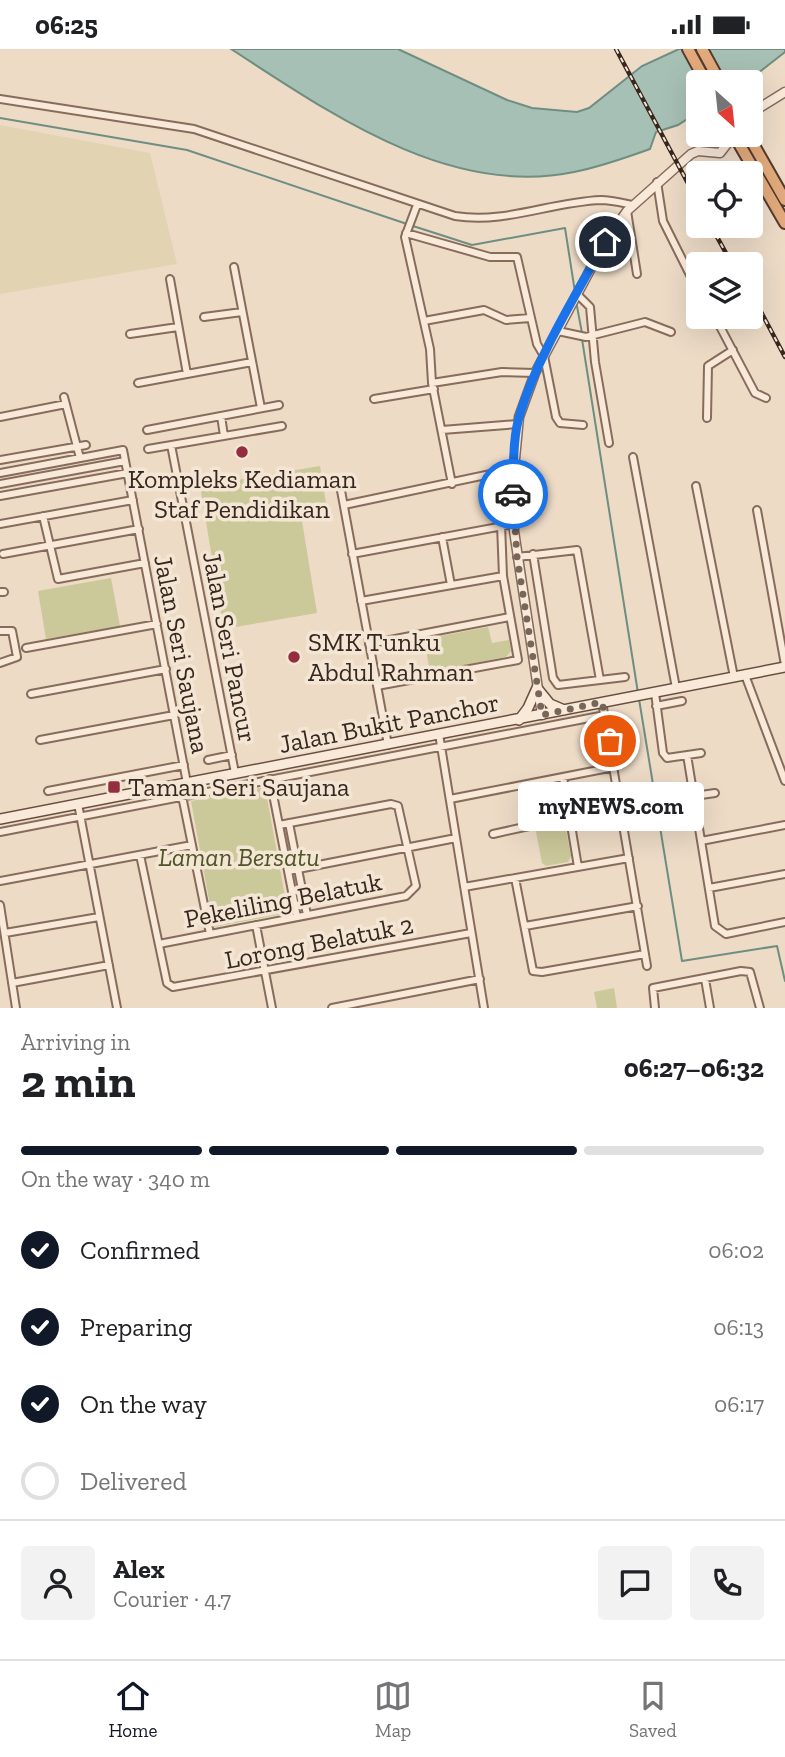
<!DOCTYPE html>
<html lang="en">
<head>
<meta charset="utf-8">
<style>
  body { margin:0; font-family:"Zilla Slab",serif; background:#f2f2f2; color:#202124; height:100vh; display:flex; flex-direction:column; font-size:26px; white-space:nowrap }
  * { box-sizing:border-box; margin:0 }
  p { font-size:23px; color:#757577 }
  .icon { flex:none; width:38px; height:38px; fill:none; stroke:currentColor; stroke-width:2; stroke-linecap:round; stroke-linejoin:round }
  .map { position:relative; height:959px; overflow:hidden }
  .panel { display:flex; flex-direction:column; background:#fff; flex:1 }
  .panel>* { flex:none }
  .needle { width:46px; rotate:153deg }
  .fabs { position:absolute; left:686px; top:21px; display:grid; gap:14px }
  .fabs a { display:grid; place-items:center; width:77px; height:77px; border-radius:7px; background:#fff; box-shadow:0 7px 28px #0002; font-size:35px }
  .pin { position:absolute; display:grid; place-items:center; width:60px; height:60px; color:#fff; margin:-30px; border:4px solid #fff; border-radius:50%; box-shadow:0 2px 7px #0007 }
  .courier { position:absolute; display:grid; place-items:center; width:70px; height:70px; margin:-35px; border:5px solid #1a73e8; border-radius:50%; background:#fff; color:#222; box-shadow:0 2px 9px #0007 }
  .bubble { position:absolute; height:49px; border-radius:7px; background:#fff; box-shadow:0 7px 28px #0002; font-size:23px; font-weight:800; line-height:49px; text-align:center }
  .overview em { font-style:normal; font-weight:800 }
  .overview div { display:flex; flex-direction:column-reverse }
  .overview { display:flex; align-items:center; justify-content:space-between; height:119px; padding:0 21px }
  h1 { font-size:46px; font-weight:800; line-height:52px }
  .bar { display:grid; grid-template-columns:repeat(4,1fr); gap:10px 7px; align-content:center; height:84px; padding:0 21px }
  .bar i { height:9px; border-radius:5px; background:#e0e0e0 }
  .bar .on { background:#111827 }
  .bar p { grid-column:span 4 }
  .line { display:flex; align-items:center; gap:18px; padding:0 21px; border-top:2px solid #e0e0e0 }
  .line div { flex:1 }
  .round { display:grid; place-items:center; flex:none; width:74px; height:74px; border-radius:7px; background:#f2f2f2 }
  ol { padding:0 21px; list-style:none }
  li { display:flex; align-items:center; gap:21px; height:77px }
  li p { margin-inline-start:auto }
  li .icon { padding:7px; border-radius:50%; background:#111827; color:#fff; stroke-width:4 }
  li:last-child { color:#757577 }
  li i { width:38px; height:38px; border:4px solid #e0e0e0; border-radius:50% }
  .status { display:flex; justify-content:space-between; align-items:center; height:49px; padding:0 35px; background:#fff; direction:ltr }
  .status svg { height:19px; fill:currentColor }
  .menu { display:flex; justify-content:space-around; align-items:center; height:98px; border-top:2px solid #e0e0e0; background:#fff; font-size:19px; color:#757577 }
  .menu a { display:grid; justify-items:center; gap:4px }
  .menu .on { color:#111827 }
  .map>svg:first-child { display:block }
  .farmland { fill:#e2d3b3 }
  .green { fill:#cbc89a }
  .water { fill:#a7c0b5; stroke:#6e8e81; stroke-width:2 }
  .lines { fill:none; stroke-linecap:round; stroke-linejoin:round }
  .stream { stroke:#6e8e81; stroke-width:2 }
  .minor-casing { stroke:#876c5c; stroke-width:10 }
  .tertiary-casing { stroke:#876c5c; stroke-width:11 }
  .secondary-casing { stroke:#694e3f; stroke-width:12 }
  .trunk-casing { stroke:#553b30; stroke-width:14 }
  .minor { stroke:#f8e9d9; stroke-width:6 }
  .tertiary { stroke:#f8e9d9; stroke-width:8 }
  .secondary { stroke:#f8e9d9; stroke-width:9 }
  .trunk { stroke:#e3ab7c; stroke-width:10 }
  .rail-casing { stroke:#38271f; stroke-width:4.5 }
  .rail { stroke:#f4e6d5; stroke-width:2; stroke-dasharray:5; stroke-linecap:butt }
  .done { stroke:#776659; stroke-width:7; stroke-dasharray:0 12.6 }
  .route { stroke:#1a73e8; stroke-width:9 }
  .poi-dot { fill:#942e3f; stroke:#f4e6d5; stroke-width:2.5 }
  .labels { text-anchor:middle; stroke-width:7; stroke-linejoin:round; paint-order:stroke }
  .poi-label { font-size:26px; fill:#38271f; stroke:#f4e6d5; text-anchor:start }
  .street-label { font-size:26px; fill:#38271f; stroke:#f4e6d5 }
  .park-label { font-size:26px; font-style:italic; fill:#505427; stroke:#f4e6d5 }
</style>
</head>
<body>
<div class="status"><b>06:25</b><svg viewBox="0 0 49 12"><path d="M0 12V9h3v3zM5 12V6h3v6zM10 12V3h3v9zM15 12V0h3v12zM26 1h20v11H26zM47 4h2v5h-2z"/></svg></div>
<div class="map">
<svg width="785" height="959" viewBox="0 0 785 959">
  <rect width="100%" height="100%" fill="#eddbc6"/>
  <!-- farmland -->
  <path class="farmland" d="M0 76 150 104 177 215 0 245Z"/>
  <!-- green -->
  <path class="green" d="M320 417 328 467 302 472 317 564 224 580 200 437Z
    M111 529 120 577 46 590 38 542Z
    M488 578 492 594 509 591 511 602 506 608 430 623 424 590Z
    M553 737 558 739 571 807 568 813 546 817 542 814 529 747 532 741Z
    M265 738 288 864 214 878 191 752Z
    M614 939 617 959H597L594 943Z"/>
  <!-- water -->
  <path class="water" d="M231 0H398L507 51 532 59 577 63 589 59 642 17 679 0H785V3L748 32 698 33V63L678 76 656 83 650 100C625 109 600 118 574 123 449 149 330 64 231 0Z"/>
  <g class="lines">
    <!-- stream -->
    <path class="stream" d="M0 69 187 101 407 175
      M413 177 472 196 565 179 575 243
      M576 252 582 284
      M582 290 638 644
      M639 650 682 912 777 897 785 932"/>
    <!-- minor casing -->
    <g class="minor-casing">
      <path id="minor" d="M0 50 194 80 455 167C506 175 550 153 601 151 611 151 623 154 633 156
        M657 133 663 172 698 242
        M417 156 405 188 430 300 432 334 452 435
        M627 162 637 225
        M406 184 490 208H517L537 295 544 307 556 368 560 374 583 376
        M234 218 261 359
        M170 230 187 325
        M577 245 590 258 595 313 609 394
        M204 268 242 263
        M715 268 755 344 766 349
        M424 272 484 261 506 271 530 269
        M558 282 586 288 645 273 671 283
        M130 285 178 278
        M138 334 252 313
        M432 334 502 323 535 324
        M64 348 80 409
        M374 350 434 340
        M221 367 224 387
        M0 368 66 355
        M707 369 708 317 733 301
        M147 381 279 356
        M442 381 518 375
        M171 396 235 724
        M148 400 282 377
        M633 408 676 639
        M0 411 86 396
        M0 424 123 401 187 734
        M0 435 125 412
        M340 436 388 696
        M696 437 734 628
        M0 447 128 424
        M344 456 514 420
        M757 461 785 616
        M43 467 58 530 145 514
        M0 475 133 451
        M442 488 451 536
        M3 505 139 480
        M352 505 514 475
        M533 505 553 629 558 636 625 628
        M517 508 577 501 600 631
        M0 543H4
        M361 552 503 527
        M0 582H12L17 608 0 614
        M369 595 510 568
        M26 599 157 575
        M745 626 785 732
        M377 637 518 611 503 527 499 423
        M655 644 663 704 667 709 701 704
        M31 645 166 620
        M602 653 647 917
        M656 657 682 652
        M439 685 484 959
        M40 691 174 666
        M687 706 715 877 726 885 785 873
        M208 711 232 706
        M563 728 578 818
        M270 730 297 868
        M48 742 184 716
        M182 747 210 885
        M694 747 715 744
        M450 750 614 718
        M78 755 117 959
        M289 774 307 866
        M0 783 605 666
        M493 785 529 777 522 736
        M701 792 785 776
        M140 806 167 934 173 938 471 884
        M288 822 456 789
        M515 829 533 922 542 923 645 905
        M0 832 192 796
        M464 838 629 809
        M709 839 785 825
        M0 856 16 959
        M256 876 272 959
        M525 877 638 857
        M5 884 99 868
        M159 895 406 847 416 837 398 757 391 755 279 776
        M705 930 710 959
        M12 934 109 916
        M332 959 480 930
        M655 959 653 939 741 922 750 923 760 959"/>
    </g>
    <!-- tertiary casing -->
    <g class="tertiary-casing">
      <path id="tertiary" d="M751 64 785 43
        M542 666 514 482V420L519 368 535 324 605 193 627 162 691 105 698 102 720 104 734 86"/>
    </g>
    <!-- secondary casing -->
    <g class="secondary-casing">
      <path id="secondary" d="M537 639 550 655 564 661
        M519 671 528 659 537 639
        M0 770 785 618"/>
    </g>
    <!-- trunk casing -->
    <g class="trunk-casing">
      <path id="trunk" d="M688 0 706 33
        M702 0 720 33
        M734 86 785 174
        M748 86 785 151"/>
    </g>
    <!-- minor -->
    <use href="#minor" class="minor"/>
    <!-- tertiary -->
    <use href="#tertiary" class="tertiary"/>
    <!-- secondary -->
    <use href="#secondary" class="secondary"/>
    <!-- trunk -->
    <use href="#trunk" class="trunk"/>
    <!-- rail casing -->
    <g class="rail-casing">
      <path id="rail" d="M616 0 698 153
        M711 177 732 215
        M751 244 785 308"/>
    </g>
    <!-- rail -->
    <use href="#rail" class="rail"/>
  </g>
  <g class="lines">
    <!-- done -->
    <path class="done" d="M513 445 517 508 542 666 602 653 610 692"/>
    <!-- route -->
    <path class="route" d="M513 445C514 420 512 390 520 365 537 308 576 246 605 193"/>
  </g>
  <!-- markers -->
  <g class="poi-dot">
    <circle cx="242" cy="403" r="7"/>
    <circle cx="294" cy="608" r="7"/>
    <rect x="107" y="731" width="14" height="14" rx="3.5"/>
  </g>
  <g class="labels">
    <!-- poi labels -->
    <g class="poi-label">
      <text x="242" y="439" text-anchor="middle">Kompleks Kediaman<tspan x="242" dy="30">Staf Pendidikan</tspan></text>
      <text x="308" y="602">SMK Tunku<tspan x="308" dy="30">Abdul Rahman</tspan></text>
      <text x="128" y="747">Taman Seri Saujana</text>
    </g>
    <!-- street labels -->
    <g class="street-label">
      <text transform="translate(230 598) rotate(79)" y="9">Jalan Seri Pancur</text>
      <text transform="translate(182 605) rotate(79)" y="9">Jalan Seri Saujana</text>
      <text transform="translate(389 674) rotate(-11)" y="9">Jalan Bukit Panchor</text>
      <text transform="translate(283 851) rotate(-11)" y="9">Pekeliling Belatuk</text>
      <text transform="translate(319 893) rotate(-11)" y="9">Lorong Belatuk 2</text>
    </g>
    <!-- park labels -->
    <g class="park-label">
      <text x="239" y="817">Laman Bersatu</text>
    </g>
  </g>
</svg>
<div class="fabs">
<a><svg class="needle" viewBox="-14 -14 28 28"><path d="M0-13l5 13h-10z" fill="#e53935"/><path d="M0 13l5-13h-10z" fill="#757577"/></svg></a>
<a><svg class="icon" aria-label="locate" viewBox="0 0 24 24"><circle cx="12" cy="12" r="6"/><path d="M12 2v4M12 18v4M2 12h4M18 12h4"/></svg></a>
<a><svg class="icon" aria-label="layers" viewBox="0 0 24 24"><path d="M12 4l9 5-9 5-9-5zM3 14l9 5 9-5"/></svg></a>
</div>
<div class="pin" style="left:610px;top:692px;background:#ea580c"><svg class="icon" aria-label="bag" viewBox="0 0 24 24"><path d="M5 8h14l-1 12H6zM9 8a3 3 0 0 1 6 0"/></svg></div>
<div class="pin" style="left:605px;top:193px;background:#1f2937"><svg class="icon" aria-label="home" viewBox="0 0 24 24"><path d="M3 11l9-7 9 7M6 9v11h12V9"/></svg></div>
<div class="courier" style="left:513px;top:445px"><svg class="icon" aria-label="car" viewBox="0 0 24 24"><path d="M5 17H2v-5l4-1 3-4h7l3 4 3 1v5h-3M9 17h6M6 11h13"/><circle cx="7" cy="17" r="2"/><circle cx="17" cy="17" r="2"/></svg></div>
<div class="bubble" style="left:518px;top:733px;width:186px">myNEWS.com</div>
</div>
<section class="panel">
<div class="overview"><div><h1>2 min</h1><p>Arriving in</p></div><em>06:27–06:32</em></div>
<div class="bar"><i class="on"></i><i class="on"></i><i class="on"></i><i></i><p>On the way · 340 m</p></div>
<ol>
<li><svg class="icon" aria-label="check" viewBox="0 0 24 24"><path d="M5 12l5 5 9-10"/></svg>Confirmed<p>06:02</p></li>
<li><svg class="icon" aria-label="check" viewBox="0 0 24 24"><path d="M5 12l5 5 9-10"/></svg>Preparing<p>06:13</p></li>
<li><svg class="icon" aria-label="check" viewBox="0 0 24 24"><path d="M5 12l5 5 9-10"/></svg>On the way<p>06:17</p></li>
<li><i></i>Delivered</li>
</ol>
<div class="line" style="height:126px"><a class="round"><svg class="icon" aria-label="person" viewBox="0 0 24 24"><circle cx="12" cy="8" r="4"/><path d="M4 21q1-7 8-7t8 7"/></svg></a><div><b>Alex</b><p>Courier · 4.7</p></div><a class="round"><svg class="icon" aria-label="chat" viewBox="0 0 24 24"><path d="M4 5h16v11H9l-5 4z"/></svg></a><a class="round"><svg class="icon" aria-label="phone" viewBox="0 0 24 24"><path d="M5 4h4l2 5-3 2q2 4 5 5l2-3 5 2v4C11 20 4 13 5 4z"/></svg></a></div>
</section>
<nav class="menu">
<a class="on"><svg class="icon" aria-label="home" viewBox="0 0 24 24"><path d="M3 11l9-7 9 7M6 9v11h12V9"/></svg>Home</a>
<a><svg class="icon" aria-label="map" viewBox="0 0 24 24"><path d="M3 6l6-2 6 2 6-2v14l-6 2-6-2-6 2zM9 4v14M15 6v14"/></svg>Map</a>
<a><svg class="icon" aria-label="saved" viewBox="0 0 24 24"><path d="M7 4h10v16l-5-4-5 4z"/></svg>Saved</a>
</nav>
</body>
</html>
